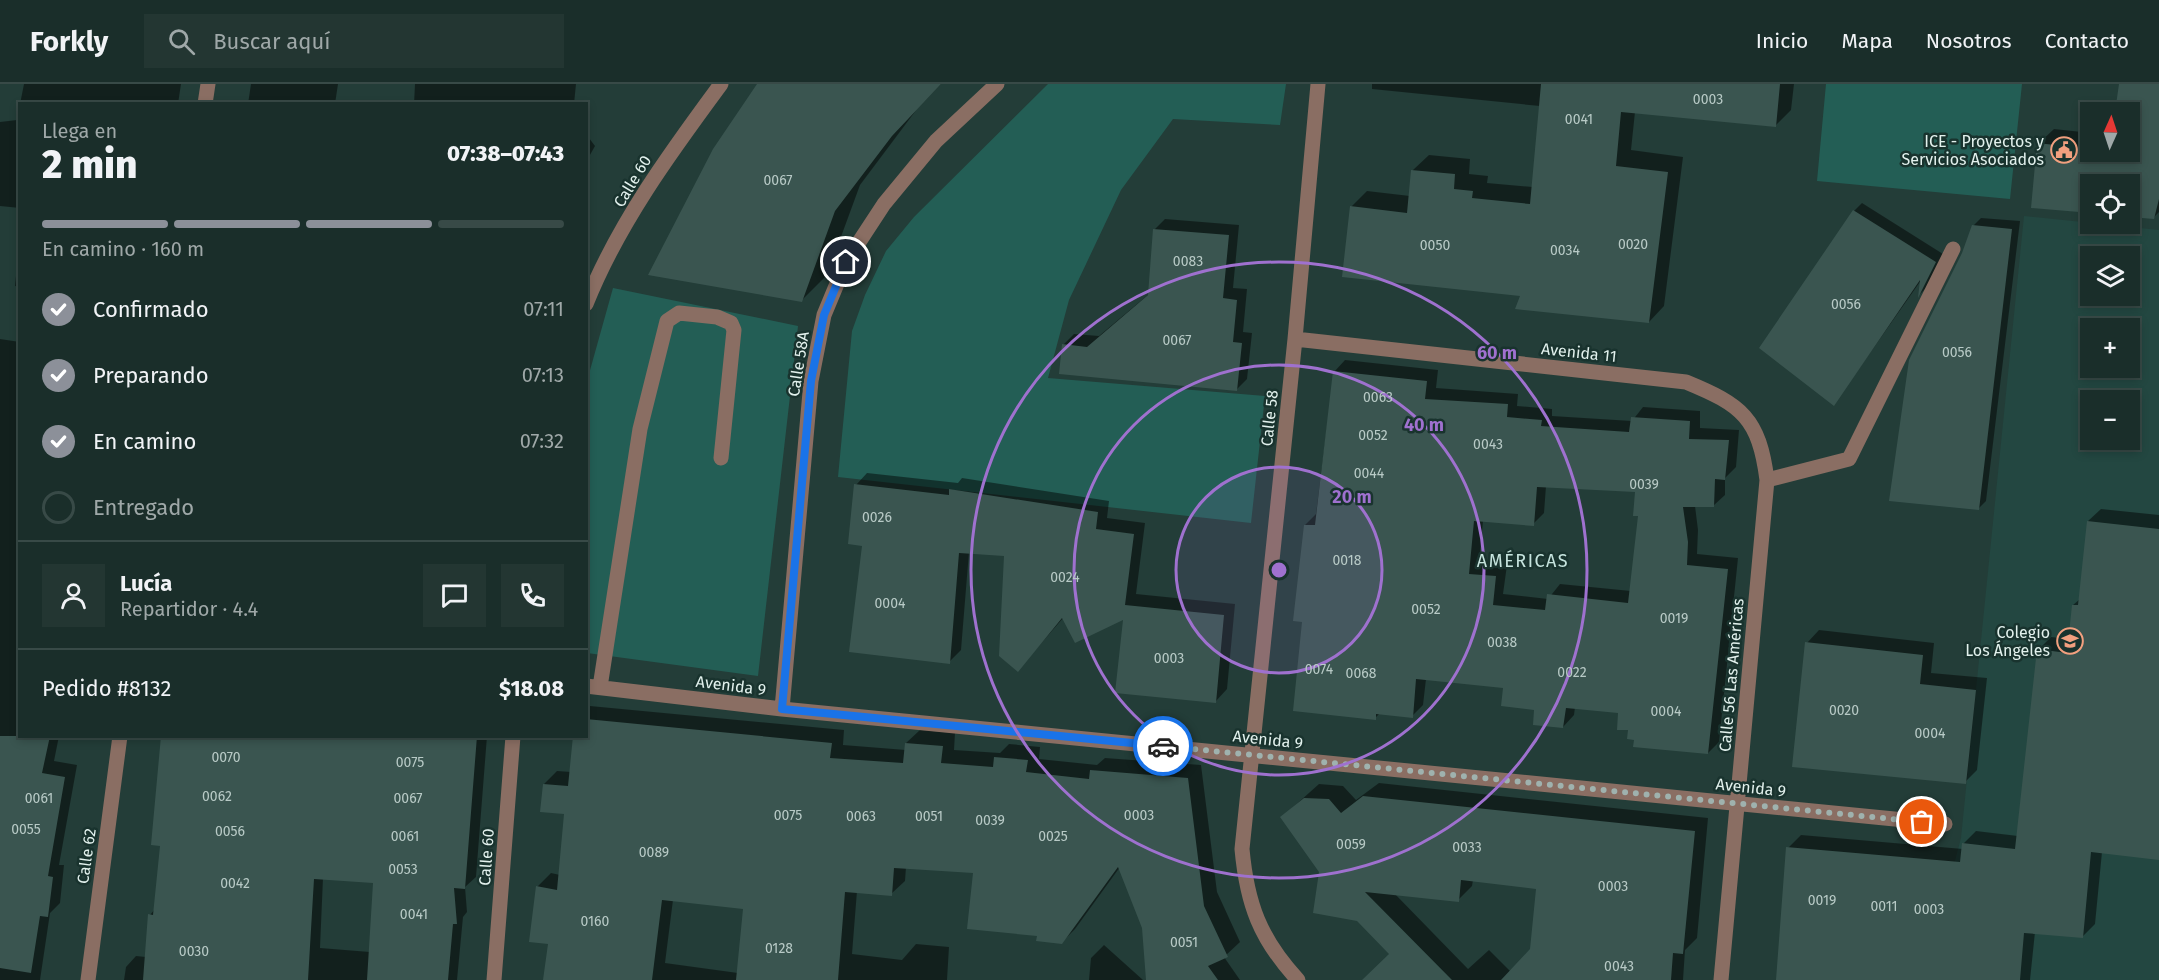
<!DOCTYPE html>
<html lang="es">
<head>
<meta charset="utf-8">
<style>
  body { margin:0; font-family:"Fira Sans",sans-serif; background:#233632; color:#f1f3f6; height:100vh; display:flex; flex-direction:column; font-size:22px; white-space:nowrap }
  * { box-sizing:border-box; margin:0 }
  p { font-size:20px; color:#9fa8a8 }
  .icon { flex:none; width:33px; height:33px; fill:none; stroke:currentColor; stroke-width:2; stroke-linecap:round; stroke-linejoin:round }
  .map { position:relative; flex:1; overflow:hidden }
  .sheet { position:absolute; left:18px; top:18px; width:570px; height:636px; display:flex; flex-direction:column; background:#1a2e2a; border-radius:0px; box-shadow:0 3px 9px #0003,0 0 0 2px #384a47 }
  .sheet>* { flex:none }
  .needle { width:39px; rotate:3deg }
  .tools { position:absolute; left:2080px; top:18px; display:grid; gap:12px }
  .tools a { display:grid; place-items:center; width:60px; height:60px; border-radius:0px; background:#1a2e2a; box-shadow:0 3px 9px #0003,0 0 0 2px #384a47; font-size:30px }
  .pin { position:absolute; display:grid; place-items:center; width:51px; height:51px; color:#fff; margin:-26px; border:3px solid #fff; border-radius:50%; box-shadow:0 2px 6px #0007 }
  .courier { position:absolute; display:grid; place-items:center; width:60px; height:60px; margin:-30px; border:4px solid #1a73e8; border-radius:50%; background:#fff; color:#222; box-shadow:0 2px 8px #0007 }
  .head em { font-style:normal; font-weight:800 }
  .head div { display:flex; flex-direction:column-reverse }
  .head { display:flex; align-items:center; justify-content:space-between; height:102px; padding:0 24px }
  h1 { font-size:39px; font-weight:800; line-height:45px }
  .bar { display:grid; grid-template-columns:repeat(4,1fr); gap:9px 6px; align-content:center; height:72px; padding:0 24px }
  .bar i { height:8px; border-radius:4px; background:#384a47 }
  .bar .selected { background:#8c9099 }
  .bar p { grid-column:span 4 }
  .line { display:flex; align-items:center; gap:15px; padding:0 24px; border-top:2px solid #384a47 }
  .line div { flex:1 }
  .round { display:grid; place-items:center; flex:none; width:63px; height:63px; border-radius:0px; background:#233632 }
  ol { padding:0 24px; list-style:none }
  li { display:flex; align-items:center; gap:18px; height:66px }
  li p { margin-inline-start:auto }
  li .icon { padding:6px; border-radius:50%; background:#8c9099; color:#fff; stroke-width:4 }
  li:last-child { color:#9fa8a8 }
  li i { width:33px; height:33px; border:3px solid #384a47; border-radius:50% }
  header { display:flex; align-items:center; gap:36px; box-sizing:border-box; height:84px; padding:0 30px; background:#1a2e2a; border-bottom:2px solid #384a47 }
  header strong { font-size:28px }
  nav { display:flex; gap:33px; margin-inline-start:auto; font-size:21px }
  .search { width:420px; height:54px; background:#233632; display:flex; align-items:center; gap:15px; box-sizing:border-box; padding:0 21px; border-radius:0px; color:#9fa8a8; font-size:22px }
  .map>svg:first-child { display:block }
  .built { fill:#234741; fill-rule:evenodd }
  .green { fill:#235e55 }
  .shadow { fill:#0007; fill-rule:evenodd }
  .building { fill:#3a5550; fill-rule:evenodd }
  .lines { fill:none; stroke-linecap:round; stroke-linejoin:round }
  .minor { stroke:#8a6e63; stroke-width:15 }
  .done { stroke:#9fb2ae; stroke-width:6; stroke-dasharray:0 10.8 }
  .route { stroke:#1a73e8; stroke-width:8 }
  .ring { fill:none; stroke:#9f71cf; stroke-width:3 }
  .labels { text-anchor:middle; stroke-width:5; stroke-linejoin:round; paint-order:stroke }
  .number-label { font-size:14px; fill:#b8cac6 }
  .poi-label { font-size:16px; fill:#e2f1ed; stroke:#19332e; text-anchor:end }
  .street-label { font-size:16px; fill:#e2f1ed; stroke:#19332e }
  .neighbourhood-label { font-size:18px; letter-spacing:1.5px; fill:#c6e4de; stroke:#19332e }
  .centre { fill:#9f71cf; stroke:#19332e; stroke-width:3 }
  .ring-label { font-size:18px; text-anchor:middle; font-weight:bold; fill:#9f71cf; stroke:#19332e; stroke-width:5; stroke-linejoin:round; paint-order:stroke }
</style>
</head>
<body>
<header>
<strong>Forkly</strong>
<div class="search"><svg class="icon" aria-label="search" viewBox="0 0 24 24"><circle cx="10" cy="10" r="6"/><path d="M15 15l6 6"/></svg>Buscar aquí</div>
<nav><a>Inicio</a><a>Mapa</a><a>Nosotros</a><a>Contacto</a></nav>
</header>
<div class="map">
<svg width="2159" height="896" viewBox="0 0 2159 896">
  <rect width="100%" height="100%" fill="#233d38"/>
  <!-- built -->
  <path class="built" d="M2024 132 2159 146V896H1946L1955 777 1961 754ZM2091 172H2130V212H2091ZM2091 244H2130V284H2091ZM2091 316H2130V356H2091Z"/>
  <!-- green -->
  <path class="green" d="M1048 0H1286L1280 41 1173 35 1121 106 1069 216 1048 294 1265 312 1251 439 838 393 852 247 865 211 886 167 914 133Z
    M1826 0H2022L2010 115 1817 97Z
    M613 204 798 242 758 592 587 569V297Z"/>
  <!-- shadow -->
  <path class="shadow" d="M24 0H181L178 20H20Z
    M251 0H338L335 20H248Z
    M415 0H576L574 20H414Z
    M759 0H941L917 25 860 101 827 191 802 216Z
    M1372 0H1794L1791 26 1776 41 1635 28 1631 66 1683 73 1664 222 1649 238 1522 211 1351 123 1367 107 1410 112 1413 86 1429 71 1470 75 1469 90 1488 92 1487 99 1533 103 1540 22 1372 5Z
    M2120 0H2159V128L2154 133 2130 131V100H2091V128L2038 60 2054 45 2091 49V68H2130V28H2117Z
    M20 24V124L0 122V38L17 36Z
    M586 50 595 62 586 78Z
    M1862 119 1943 170 1926 204 1920 210 1922 195 1834 320 1854 127Z
    M1981 134 2020 137 1986 417 1978 425 1973 142Z
    M1165 135 1239 141 1233 204 1247 205 1243 248 1252 249 1247 295 1236 306 1063 261 1074 250 1099 252 1149 210 1154 146Z
    M20 152V203L15 202Z
    M0 255 20 258V652H59L54 677 77 681 59 781H64L60 819 50 829 40 896H0Z
    M1345 276 1438 286 1436 304 1518 310 1517 322 1552 325V332L1632 337 1643 323 1700 327V344L1739 346 1736 383 1725 394V411L1713 422H1695L1698 446 1697 470 1738 474 1719 658 1708 669 1636 654 1620 628 1575 623 1574 631 1563 643 1505 602 1426 595 1423 621 1412 632 1380 629 1375 634 1304 536 1305 441 1316 430 1334 288ZM1546 402 1637 406 1639 430 1631 507 1560 500 1548 515 1503 510 1507 481 1479 479 1483 437 1533 440 1544 429Z
    M867 389 958 399 962 394 1109 417 1107 434 1145 439 1136 510 1235 520 1227 605 1216 617 1125 534 1064 533 1018 586 1006 471 969 468 961 566 949 578 863 460 856 401Z
    M2101 425 2159 431V774L2102 768 2095 840 2082 853 2035 848 2030 896H1777L1788 764 1801 751 1963 765V760L1976 747 2018 752 2038 566 2051 553 2070 555 2073 521 2080 515 2088 437Z
    M1819 546 1934 559 1931 589 1987 594 1977 686 1965 698 1807 559Z
    M590 622 844 646 843 661 906 666V659L920 646 955 649 954 666 1000 669 1009 660 1040 663 1039 675 1097 681 1105 674 1201 681 1217 808 1240 858 1224 873 1240 896H1148L1144 843 1120 783 1075 845 1061 859 1038 850 974 788 906 783 905 797 891 810 857 807 852 870 902 876 916 860 949 863 947 896H544L549 859 537 803 551 789 560 791 565 729 544 700 557 687 571 688 586 652V625ZM673 816 745 824 738 889 665 879Z
    M163 652H487L476 793 465 803 467 828 463 833 457 896H124L126 883 136 872 146 873 150 831 155 825 162 761ZM323 794 375 797 370 868 320 864Z
    M1379 699 1708 734 1697 854 1685 866 1683 896H1376L1390 870 1321 788 1282 733 1319 700 1343 702 1356 716ZM1473 796 1538 803 1532 866 1511 888 1489 866 1468 885 1394 809 1458 816 1472 802Z
    M1104 861 1143 896H1089L1091 874Z"/>
  <!-- building -->
  <path class="building" d="M757 0H941L892 52 835 127 802 218 648 191 713 65Z
    M1541 0H1780L1776 43 1621 28 1616 82 1668 88 1649 239 1515 225 1520 212 1342 193 1350 122 1407 129 1411 86 1455 90 1454 105 1473 107 1472 114 1530 120Z
    M2119 0H2159V115L2154 135 2130 133V100H2091V129L2031 124 2037 59 2091 65V68H2130V28H2115Z
    M1853 126 1936 178 1918 214 1920 196 1834 322 1759 264Z
    M1972 141 2012 145 1979 426 1889 417 1909 276 1962 169Z
    M1153 145 1229 151 1223 214 1237 216 1233 258 1242 259 1237 307 1059 290 1062 260 1087 263 1148 211Z
    M1333 287 1427 297 1425 315 1508 320 1507 333 1542 336 1541 342 1629 348 1631 333 1690 337 1689 355 1729 356 1725 396 1715 395 1714 423H1683L1688 458 1687 481 1728 485 1708 670 1633 663 1634 656 1627 655 1628 646H1617L1618 629 1566 624 1563 644 1533 641 1534 626 1501 622 1503 604 1416 595 1413 634 1376 630V636L1293 627 1302 538 1293 537 1304 441H1315ZM1537 403 1635 408 1633 432H1638L1628 519 1547 510 1545 526 1493 521 1496 492 1469 490 1474 437 1534 442Z
    M854 400 949 411V405L1098 428 1096 445 1134 450 1125 521 1224 531 1216 619 1115 609 1123 536 1075 559 1062 534 1018 588 999 572 1004 472 959 469 950 580 849 568 862 462 848 460Z
    M2087 437 2159 445V776L2091 768 2083 854 2024 849 2020 896H1776L1786 763 1960 778 1962 759 2015 765 2037 565 2067 569 2072 521H2078Z
    M1805 558 1923 571 1920 600 1976 606 1966 700 1792 683Z
    M586 635 832 659 830 674 903 679 905 659 943 662 941 679 993 683 994 673 1028 676 1026 688 1089 695 1090 686 1188 694 1204 822 1228 873 1208 882 1218 896H1146L1142 844 1118 783 1062 860 1036 857 1037 852 967 845 973 789 894 784 892 812 845 808 838 896H736L743 825 662 816 652 896H543L548 860 529 858 536 802 557 806 564 730 540 728 543 700 568 702 573 652H586Z
    M0 652H50L42 689 65 693 48 792 53 793 48 833 40 832 31 889 0 884Z
    M161 652H477L465 805 454 804 457 840H453L448 896H367L373 799 314 795 308 896H143L148 830 153 831 160 762 151 761Z
    M1363 712 1695 747 1683 870 1673 869 1671 896H1501L1530 865 1536 805 1461 796 1459 818 1365 808 1452 896H1362L1389 870 1357 837 1313 829 1319 788 1280 733 1304 714 1329 715 1341 729Z"/>
  <g class="lines">
    <!-- minor -->
    <path class="minor" d="M205 20 208 0
      M586 220C618 140 670 69 721 0
      M1295 255 1686 298C1742 321 1759 334 1767 396L1721 896
      M1767 396 1849 375 1953 165
      M586 602 782 625 1945 740
      M600 603 640 345 667 237 679 229 717 233 731 239 734 246 721 374
      M782 625 811 297 824 231 846 178 884 120 936 57 997 0
      M88 896 120 652
      M494 896 513 652
      M1298 896C1260 855 1247 820 1242 765L1295 255 1318 0"/>
  </g>
  <g class="lines">
    <!-- done -->
    <path class="done" d="M1163 662 1922 738"/>
    <!-- route -->
    <path class="route" d="M846 178 824 231 811 297 782 625 1163 662"/>
  </g>
  <!-- distance rings -->
  <circle cx="1279" cy="486" r="103" fill="#9f71cf" fill-opacity=".12"/>
  <g class="ring">
    <circle cx="1279" cy="486" r="103"/>
    <circle cx="1279" cy="486" r="205"/>
    <circle cx="1279" cy="486" r="308"/>
  </g>
  <!-- icons -->
  <defs>
    <g id="civic-ring" transform="scale(1.35)"><circle r="9.5" fill="#19332e" stroke="#f2a07f" stroke-width="1.5"/><path d="M-.6-6.5H3V-4.5H.6V-3L4-1V1h2V6H-6V1h2V-1L-.6-3ZM-1.2 2.5V6h2.4V2.5Z" fill="#f2a07f"/></g>
    <g id="school-ring" transform="scale(1.35)"><circle r="9.5" fill="#19332e" stroke="#f2a07f" stroke-width="1.5"/><path d="M0-5L7-2L0 1L-7-2ZM-4 1L0 2.5L4 1V4Q0 6-4 4Z" fill="#f2a07f"/></g>
  </defs>
  <g fill-rule="evenodd">
    <use href="#civic-ring" x="2064" y="66"/>
    <use href="#school-ring" x="2070" y="557"/>
  </g>
  <g class="labels">
    <!-- number labels -->
    <g class="number-label">
      <text x="1708" y="20">0003</text>
      <text x="1579" y="40">0041</text>
      <text x="778" y="101">0067</text>
      <text x="1633" y="165">0020</text>
      <text x="1435" y="166">0050</text>
      <text x="1565" y="171">0034</text>
      <text x="1188" y="182">0083</text>
      <text x="1846" y="225">0056</text>
      <text x="1177" y="261">0067</text>
      <text x="1957" y="273">0056</text>
      <text x="1378" y="318">0063</text>
      <text x="1373" y="356">0052</text>
      <text x="1488" y="365">0043</text>
      <text x="1369" y="394">0044</text>
      <text x="1644" y="405">0039</text>
      <text x="877" y="438">0026</text>
      <text x="1347" y="481">0018</text>
      <text x="1065" y="498">0024</text>
      <text x="890" y="524">0004</text>
      <text x="1426" y="530">0052</text>
      <text x="1674" y="539">0019</text>
      <text x="1502" y="563">0038</text>
      <text x="1169" y="579">0003</text>
      <text x="1319" y="590">0074</text>
      <text x="1572" y="593">0022</text>
      <text x="1361" y="594">0068</text>
      <text x="1844" y="631">0020</text>
      <text x="1666" y="632">0004</text>
      <text x="1930" y="654">0004</text>
      <text x="226" y="678">0070</text>
      <text x="410" y="683">0075</text>
      <text x="217" y="717">0062</text>
      <text x="39" y="719">0061</text>
      <text x="408" y="719">0067</text>
      <text x="788" y="736">0075</text>
      <text x="1139" y="736">0003</text>
      <text x="861" y="737">0063</text>
      <text x="929" y="737">0051</text>
      <text x="990" y="741">0039</text>
      <text x="26" y="750">0055</text>
      <text x="230" y="752">0056</text>
      <text x="405" y="757">0061</text>
      <text x="1053" y="757">0025</text>
      <text x="1351" y="765">0059</text>
      <text x="1467" y="768">0033</text>
      <text x="654" y="773">0089</text>
      <text x="403" y="790">0053</text>
      <text x="235" y="804">0042</text>
      <text x="1613" y="807">0003</text>
      <text x="1822" y="821">0019</text>
      <text x="1884" y="827">0011</text>
      <text x="1929" y="830">0003</text>
      <text x="414" y="835">0041</text>
      <text x="595" y="842">0160</text>
      <text x="1184" y="863">0051</text>
      <text x="779" y="869">0128</text>
      <text x="194" y="872">0030</text>
      <text x="1619" y="887">0043</text>
    </g>
    <!-- poi labels -->
    <g class="poi-label">
      <text x="2044" y="63">ICE - Proyectos y<tspan x="2044" dy="18">Servicios Asociados</tspan></text>
      <text x="2050" y="554">Colegio<tspan x="2050" dy="18">Los Ángeles</tspan></text>
    </g>
    <!-- street labels -->
    <g class="street-label">
      <text transform="translate(632 97) rotate(-59)" y="6">Calle 60</text>
      <text transform="translate(1579 268) rotate(6)" y="6">Avenida 11</text>
      <text transform="translate(798 280) rotate(-81)" y="6">Calle 58A</text>
      <text transform="translate(1269 334) rotate(-84)" y="6">Calle 58</text>
      <text transform="translate(1731 591) rotate(-85)" y="6">Calle 56 Las Américas</text>
      <text transform="translate(731 601) rotate(7)" y="6">Avenida 9</text>
      <text transform="translate(1268 655) rotate(6)" y="6">Avenida 9</text>
      <text transform="translate(1751 703) rotate(6)" y="6">Avenida 9</text>
      <text transform="translate(86 772) rotate(-82)" y="6">Calle 62</text>
      <text transform="translate(486 773) rotate(-86)" y="6">Calle 60</text>
    </g>
    <!-- neighbourhood labels -->
    <g class="neighbourhood-label">
      <text x="1523" y="483">AMÉRICAS</text>
    </g>
  </g>
  <circle cx="1279" cy="486" r="9" class="centre"/>
  <g class="ring-label">
    <text x="1497" y="275">60 m</text>
    <text x="1424" y="347">40 m</text>
    <text x="1352" y="419">20 m</text>
  </g>
</svg>
<div class="tools">
<a><svg class="needle" viewBox="-14 -14 28 28"><path d="M0-13l5 13h-10z" fill="#e53935"/><path d="M0 13l5-13h-10z" fill="#9fa8a8"/></svg></a>
<a><svg class="icon" aria-label="locate" viewBox="0 0 24 24"><circle cx="12" cy="12" r="6"/><path d="M12 2v4M12 18v4M2 12h4M18 12h4"/></svg></a>
<a><svg class="icon" aria-label="layers" viewBox="0 0 24 24"><path d="M12 4l9 5-9 5-9-5zM3 14l9 5 9-5"/></svg></a>
<a>+</a>
<a>−</a>
</div>
<div class="pin" style="left:1922px;top:738px;background:#ea580c"><svg class="icon" aria-label="bag" viewBox="0 0 24 24"><path d="M5 8h14l-1 12H6zM9 8a3 3 0 0 1 6 0"/></svg></div>
<div class="pin" style="left:846px;top:178px;background:#1f2937"><svg class="icon" aria-label="home" viewBox="0 0 24 24"><path d="M3 11l9-7 9 7M6 9v11h12V9"/></svg></div>
<div class="courier" style="left:1163px;top:662px"><svg class="icon" aria-label="car" viewBox="0 0 24 24"><path d="M5 17H2v-5l4-1 3-4h7l3 4 3 1v5h-3M9 17h6M6 11h13"/><circle cx="7" cy="17" r="2"/><circle cx="17" cy="17" r="2"/></svg></div>
<section class="sheet">
<div class="head"><div><h1>2 min</h1><p>Llega en</p></div><em>07:38–07:43</em></div>
<div class="bar"><i class="selected"></i><i class="selected"></i><i class="selected"></i><i></i><p>En camino · 160 m</p></div>
<ol>
<li><svg class="icon" aria-label="check" viewBox="0 0 24 24"><path d="M5 12l5 5 9-10"/></svg>Confirmado<p>07:11</p></li>
<li><svg class="icon" aria-label="check" viewBox="0 0 24 24"><path d="M5 12l5 5 9-10"/></svg>Preparando<p>07:13</p></li>
<li><svg class="icon" aria-label="check" viewBox="0 0 24 24"><path d="M5 12l5 5 9-10"/></svg>En camino<p>07:32</p></li>
<li><i></i>Entregado</li>
</ol>
<div class="line" style="height:108px"><a class="round"><svg class="icon" aria-label="person" viewBox="0 0 24 24"><circle cx="12" cy="8" r="4"/><path d="M4 21q1-7 8-7t8 7"/></svg></a><div><b>Lucía</b><p>Repartidor · 4.4</p></div><a class="round"><svg class="icon" aria-label="chat" viewBox="0 0 24 24"><path d="M4 5h16v11H9l-5 4z"/></svg></a><a class="round"><svg class="icon" aria-label="phone" viewBox="0 0 24 24"><path d="M5 4h4l2 5-3 2q2 4 5 5l2-3 5 2v4C11 20 4 13 5 4z"/></svg></a></div>
<div class="line" style="height:78px"><div>Pedido #8132</div><b>$18.08</b></div>
</section>
</div>
</body>
</html>
